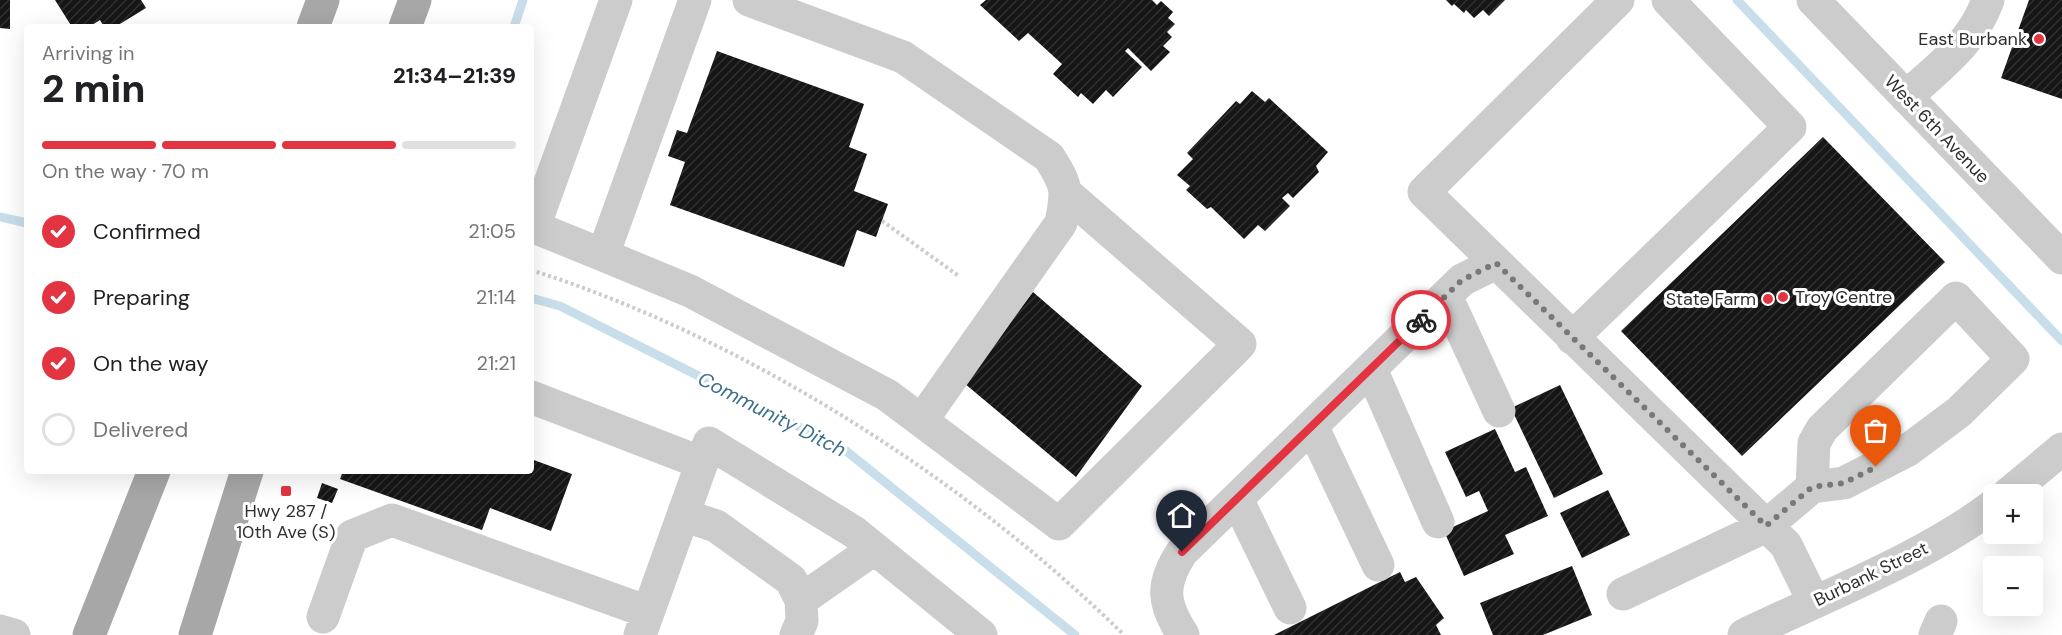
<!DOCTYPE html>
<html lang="en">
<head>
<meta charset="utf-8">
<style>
  body { margin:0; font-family:"DM Sans",sans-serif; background:#f2f2f2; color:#202124; height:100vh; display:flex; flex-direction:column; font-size:22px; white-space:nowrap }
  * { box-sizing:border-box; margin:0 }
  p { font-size:20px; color:#757577 }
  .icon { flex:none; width:33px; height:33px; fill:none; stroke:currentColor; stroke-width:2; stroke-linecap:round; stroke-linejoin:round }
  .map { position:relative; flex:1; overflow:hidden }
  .panel { position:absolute; left:24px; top:24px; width:510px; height:450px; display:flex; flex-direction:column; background:#fff; border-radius:6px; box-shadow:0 6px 24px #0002 }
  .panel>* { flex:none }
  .controls { position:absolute; left:1983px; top:484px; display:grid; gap:12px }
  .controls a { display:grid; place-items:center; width:60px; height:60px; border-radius:6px; background:#fff; box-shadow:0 6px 24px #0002; font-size:30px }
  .pin { position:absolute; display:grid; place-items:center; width:51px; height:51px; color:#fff; margin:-62px -26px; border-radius:50% 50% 50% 0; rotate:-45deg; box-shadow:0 0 6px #0007 }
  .pin .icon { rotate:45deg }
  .courier { position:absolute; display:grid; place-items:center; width:60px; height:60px; margin:-30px; border:4px solid #e23441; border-radius:50%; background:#fff; color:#222; box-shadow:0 2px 8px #0007 }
  .summary em { font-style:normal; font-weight:800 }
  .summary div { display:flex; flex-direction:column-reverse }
  .summary { display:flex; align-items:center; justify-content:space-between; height:102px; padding:0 18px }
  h1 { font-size:39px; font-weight:800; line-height:45px }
  .bar { display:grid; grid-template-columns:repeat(4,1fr); gap:9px 6px; align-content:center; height:72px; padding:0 18px }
  .bar i { height:8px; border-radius:4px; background:#e0e0e0 }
  .bar .selected { background:#e23441 }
  .bar p { grid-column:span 4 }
  ol { padding:0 18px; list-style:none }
  li { display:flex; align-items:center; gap:18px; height:66px }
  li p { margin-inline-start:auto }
  li .icon { padding:6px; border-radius:50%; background:#e23441; color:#fff; stroke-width:4 }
  li:last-child { color:#757577 }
  li i { width:33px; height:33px; border:3px solid #e0e0e0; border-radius:50% }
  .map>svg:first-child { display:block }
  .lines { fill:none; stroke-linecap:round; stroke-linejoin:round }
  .stream { stroke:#c9deeb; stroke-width:9 }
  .building { fill:url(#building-hatch) }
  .path { stroke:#ccc; stroke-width:4; stroke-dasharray:3 3; stroke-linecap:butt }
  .minor { stroke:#ccc; stroke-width:33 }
  .major { stroke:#a7a7a7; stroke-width:33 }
  .done { stroke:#787878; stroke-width:6; stroke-dasharray:0 10.8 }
  .route { stroke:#e23441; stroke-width:8 }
  .poi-dot { fill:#e23441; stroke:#fff; stroke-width:2 }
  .labels { text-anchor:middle; stroke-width:6; stroke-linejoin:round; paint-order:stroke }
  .poi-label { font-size:18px; fill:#2f2f2f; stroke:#fff; text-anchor:end }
  .street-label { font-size:18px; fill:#2f2f2f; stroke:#fff }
  .water-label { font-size:20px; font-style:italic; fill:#3e6f8f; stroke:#fff }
</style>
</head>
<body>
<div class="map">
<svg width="2062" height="635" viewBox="0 0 2062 635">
  <defs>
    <pattern id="building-hatch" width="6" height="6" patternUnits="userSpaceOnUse" patternTransform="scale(1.5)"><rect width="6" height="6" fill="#161616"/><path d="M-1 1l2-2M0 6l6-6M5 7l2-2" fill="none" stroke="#303030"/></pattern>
  </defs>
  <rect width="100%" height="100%" fill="#fff"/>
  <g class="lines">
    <!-- stream -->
    <path class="stream" d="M1737 0 2062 341
      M514 27 523 0
      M0 217 27 223
      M531 298 560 306 845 450 1075 635"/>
  </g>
  <!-- building -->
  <path class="building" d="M0 0H10V29L0 28Z
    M55 0H141L146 8 115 27H104L100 20 89 27H72Z
    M986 0H1152L1157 5 1161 1 1173 12 1168 18 1175 24 1167 32 1172 37 1163 46 1170 52 1151 71 1128 48 1125 51 1142 67 1113 97 1106 90 1093 104 1081 93 1078 97 1053 74 1062 64 1028 33 1019 41 980 5Z
    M1446 0H1505L1489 16 1483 10 1474 18 1466 10 1464 13 1454 4 1452 6Z
    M2029 0H2062V99L2001 78Z
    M717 51 864 104 849 147 867 154 854 191 888 204 876 237 857 230 844 267 670 205 685 162 668 156 677 130 687 133Z
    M1252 91 1265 102 1269 98 1328 152 1316 166 1319 172 1293 198 1288 193 1282 198 1290 206 1265 231 1258 225 1244 239 1211 207 1207 209 1186 190 1190 186 1177 175 1193 159 1187 153 1236 101 1240 104Z
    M1823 137 1945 262 1742 456 1621 331Z
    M1033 292 1142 386 1076 477 964 383Z
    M1560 385 1603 474 1554 498 1511 408Z
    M1495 429 1515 472 1526 467 1548 516 1505 535 1514 554 1464 576 1444 531 1488 511 1479 491 1466 497 1445 452Z
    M531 459 572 474 551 531 490 508 482 530 340 479 343 471H531Z
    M322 483 338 489 332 503 317 498Z
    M1608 490 1630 535 1582 558 1560 513Z
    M1572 566 1592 615 1543 635H1493L1480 603Z
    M1400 572 1405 582 1416 577 1444 618 1436 625 1441 635H1274Z"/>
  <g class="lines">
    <!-- path -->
    <path class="path" d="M882 221 960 277
      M531 270C743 337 966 479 1124 635"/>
    <!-- minor -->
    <path class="minor" d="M695 0 603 255 690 291 887 395 1059 524 1240 344 1067 194
      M749 0 903 57 1049 157C1067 186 1068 189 1061 223L922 420
      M1618 0 1424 192 1786 545 1814 602
      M1813 0 2062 258
      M1906 97C1940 66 1972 44 1988 0
      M603 255 534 227 616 0
      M1446 296 1499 411
      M1572 338 1790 127 1668 0
      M1371 369 1438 522
      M531 397 702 463
      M1312 426 1378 565
      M2007 495 2062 449
      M1237 499 1290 608
      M683 515 716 526 791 580 801 600 802 621 796 635
      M1623 594 1766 526 1812 487 1844 483 1908 450 1959 412 2013 359 1956 298 1822 429 1814 443 1812 487
      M801 600 874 549
      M323 617 352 536 392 520 648 612
      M0 631 14 635
      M640 635 709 443 854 532 981 635
      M1183 635C1163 604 1160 585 1182 552L1462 280 1496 263
      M1744 635C1823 597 1924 558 1994 505
      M1935 635 1941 621"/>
    <!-- major -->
    <path class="major" d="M313 27 323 0
      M405 27 415 0
      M89 635 154 471
      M195 635 247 471"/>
  </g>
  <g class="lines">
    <!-- done -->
    <path class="done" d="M1421 320 1462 280 1496 263 1766 526 1812 487 1844 483 1876 467"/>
    <!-- route -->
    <path class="route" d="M1182 552 1421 320"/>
  </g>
  <!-- markers -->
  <g class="poi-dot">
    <circle cx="2039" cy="39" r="6"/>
    <circle cx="1783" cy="297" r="6"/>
    <circle cx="1768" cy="299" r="6"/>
    <rect x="280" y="485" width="12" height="12" rx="3"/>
  </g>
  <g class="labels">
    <!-- poi labels -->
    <g class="poi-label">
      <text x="2027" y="45">East Burbank</text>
      <text x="1795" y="303" text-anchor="start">Troy Centre</text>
      <text x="1756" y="305">State Farm</text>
      <text x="286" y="517" text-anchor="middle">Hwy 287 /<tspan x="286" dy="21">10th Ave (S)</tspan></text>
    </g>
    <!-- street labels -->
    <g class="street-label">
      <text transform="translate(1937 129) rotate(46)" y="6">West 6th Avenue</text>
      <text transform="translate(1871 574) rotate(-26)" y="6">Burbank Street</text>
    </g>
    <!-- water labels -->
    <g class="water-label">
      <text transform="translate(772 414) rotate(27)" y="7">Community Ditch</text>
    </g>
  </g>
</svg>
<div class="controls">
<a>+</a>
<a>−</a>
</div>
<div class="pin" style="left:1876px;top:467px;background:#ea580c"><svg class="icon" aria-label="bag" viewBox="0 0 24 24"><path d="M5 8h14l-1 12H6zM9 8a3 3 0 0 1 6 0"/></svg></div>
<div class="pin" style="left:1182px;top:552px;background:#1f2937"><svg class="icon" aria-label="home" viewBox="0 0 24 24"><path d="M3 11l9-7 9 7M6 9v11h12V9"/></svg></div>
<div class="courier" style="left:1421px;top:320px"><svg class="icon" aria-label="bike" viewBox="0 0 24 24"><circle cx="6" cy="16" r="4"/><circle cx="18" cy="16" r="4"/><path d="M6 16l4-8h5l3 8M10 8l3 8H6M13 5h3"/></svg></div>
<section class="panel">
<div class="summary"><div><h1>2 min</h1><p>Arriving in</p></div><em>21:34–21:39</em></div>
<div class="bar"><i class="selected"></i><i class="selected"></i><i class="selected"></i><i></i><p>On the way · 70 m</p></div>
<ol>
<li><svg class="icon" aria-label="check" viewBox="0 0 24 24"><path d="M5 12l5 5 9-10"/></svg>Confirmed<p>21:05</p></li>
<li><svg class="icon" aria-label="check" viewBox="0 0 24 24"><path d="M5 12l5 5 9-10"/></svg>Preparing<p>21:14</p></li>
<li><svg class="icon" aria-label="check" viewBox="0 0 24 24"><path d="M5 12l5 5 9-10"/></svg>On the way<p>21:21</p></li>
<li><i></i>Delivered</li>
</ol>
</section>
</div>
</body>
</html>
